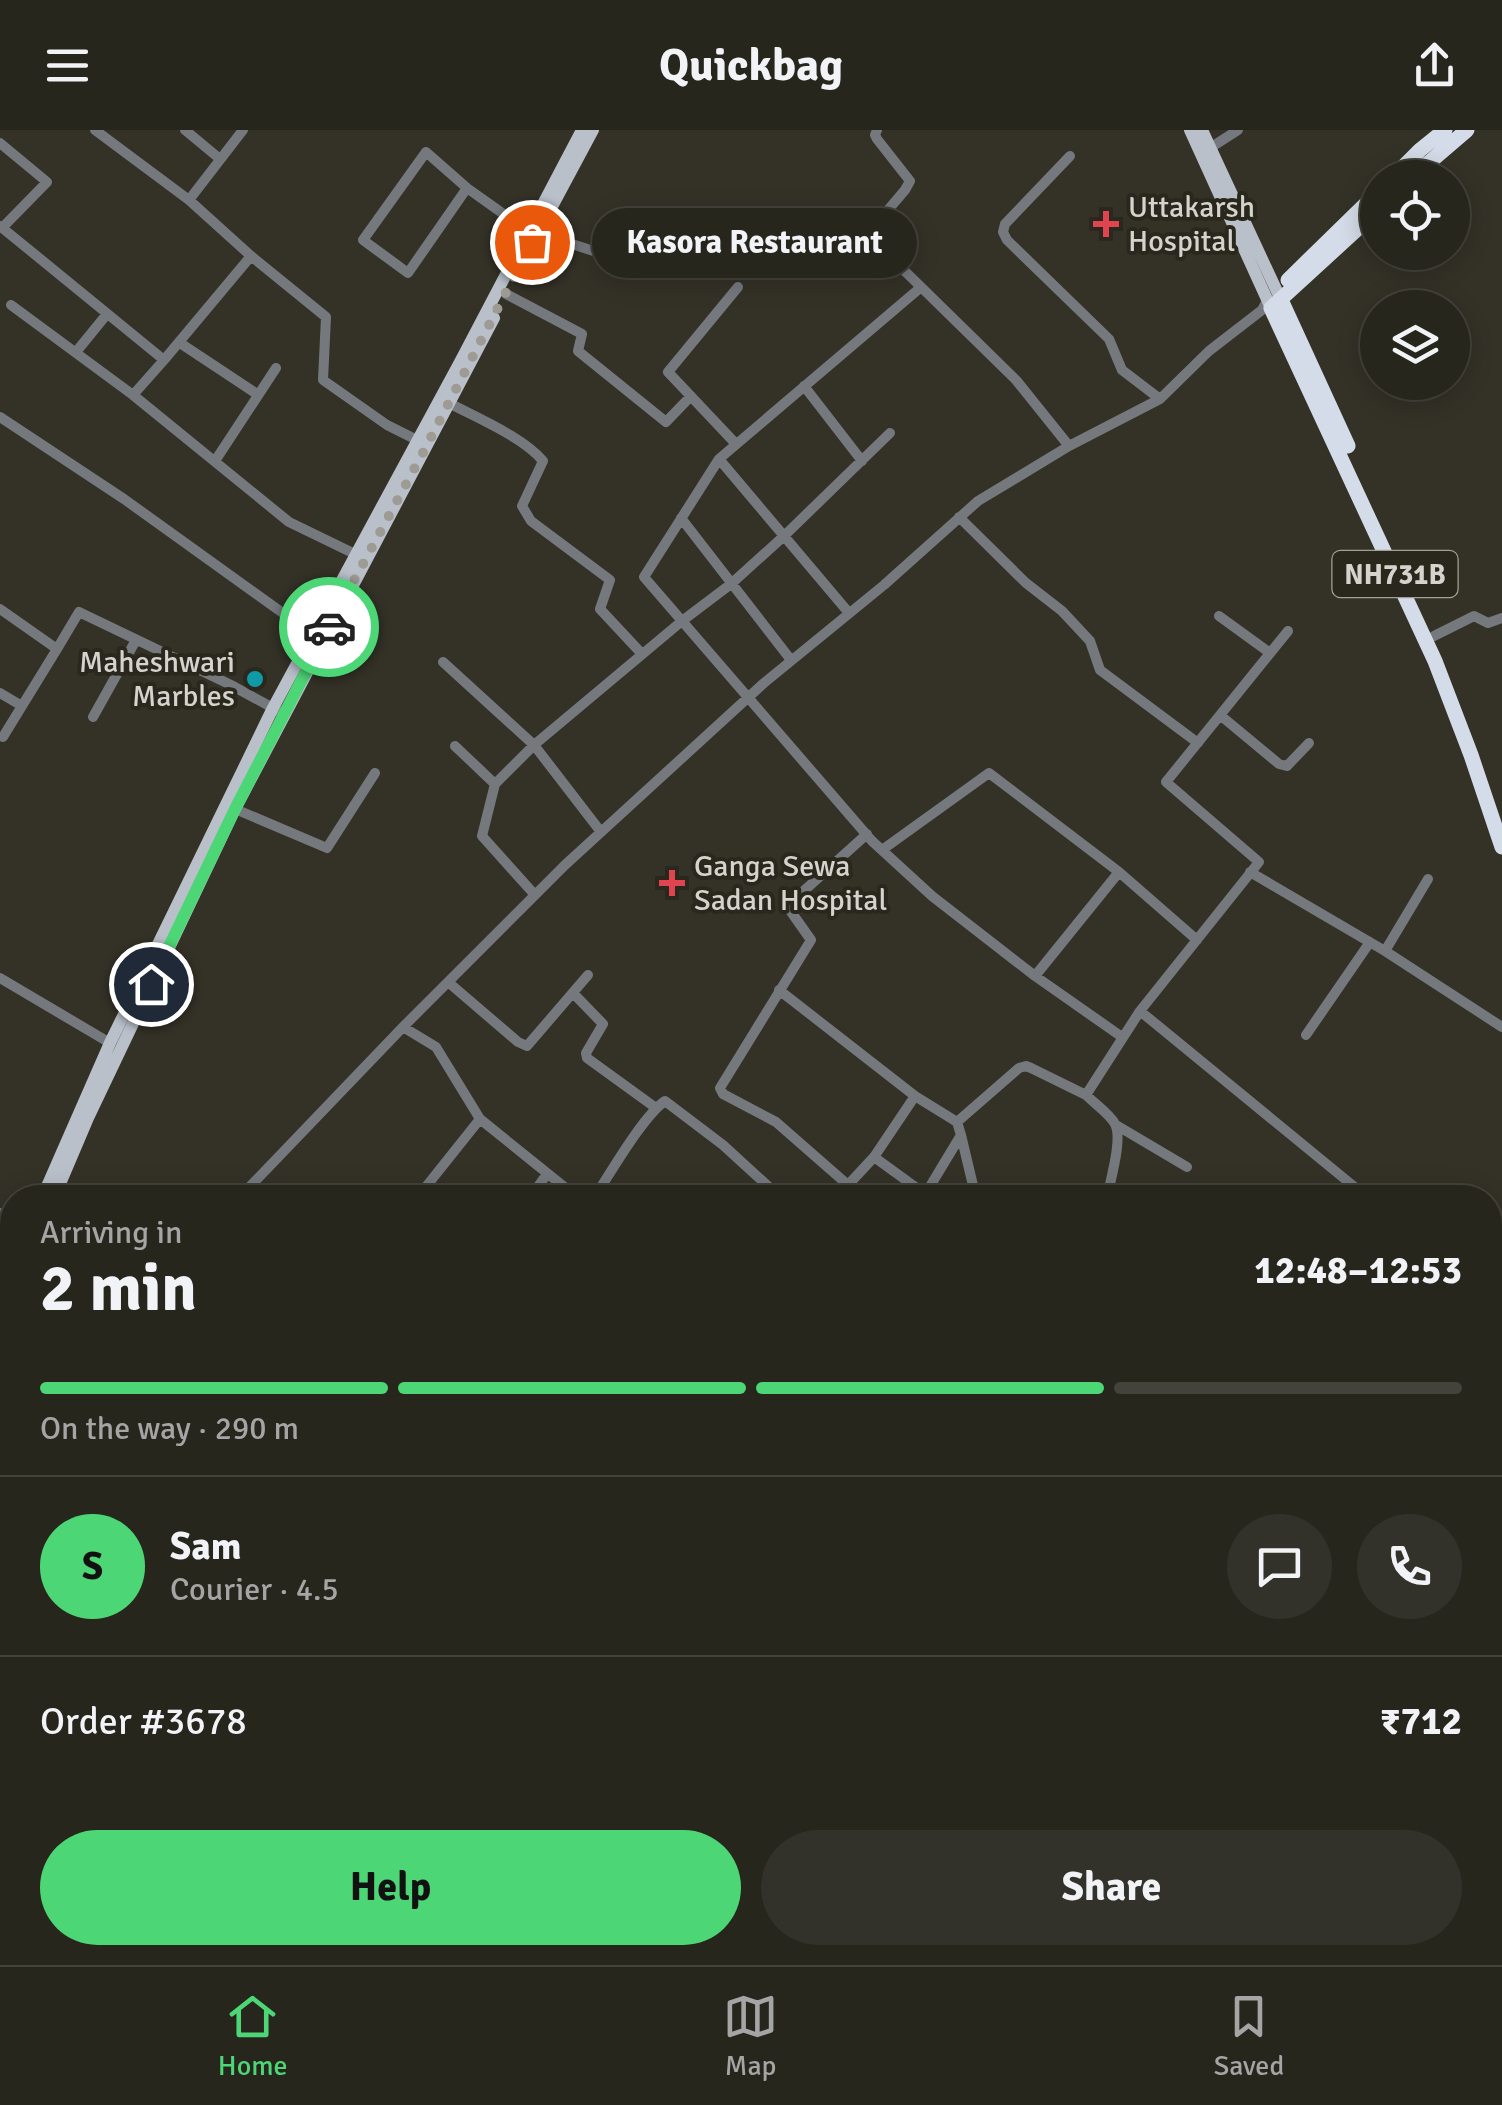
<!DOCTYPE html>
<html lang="en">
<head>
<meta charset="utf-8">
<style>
  body { margin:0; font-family:Signika,sans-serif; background:#33322a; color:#f1f3f6; height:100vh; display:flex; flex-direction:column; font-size:38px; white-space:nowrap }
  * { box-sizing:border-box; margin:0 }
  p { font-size:32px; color:#a4a5a4 }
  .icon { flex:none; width:55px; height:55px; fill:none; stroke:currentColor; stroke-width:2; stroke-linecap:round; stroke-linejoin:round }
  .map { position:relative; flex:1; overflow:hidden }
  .drawer { position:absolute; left:0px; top:1055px; width:1502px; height:780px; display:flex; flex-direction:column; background:#27261d; border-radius:40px 40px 0 0; box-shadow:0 5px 25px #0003,0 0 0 2px #43433b }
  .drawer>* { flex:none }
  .fabs { position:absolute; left:1360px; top:30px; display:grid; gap:20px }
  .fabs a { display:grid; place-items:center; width:110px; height:110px; border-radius:50%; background:#27261d; box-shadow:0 5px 25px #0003,0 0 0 2px #43433b; font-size:50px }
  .pin { position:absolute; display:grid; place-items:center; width:85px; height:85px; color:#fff; margin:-42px; border:5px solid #fff; border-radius:50%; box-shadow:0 2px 10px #0007 }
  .courier { position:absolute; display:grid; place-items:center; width:100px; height:100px; margin:-50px; border:8px solid #4dd676; border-radius:50%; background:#fff; color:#222; box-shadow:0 2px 12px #0007 }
  .bubble { position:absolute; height:70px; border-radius:35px; background:#27261d; box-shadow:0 5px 25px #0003,0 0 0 2px #43433b; font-size:32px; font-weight:700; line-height:70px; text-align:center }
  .overview em { font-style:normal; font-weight:700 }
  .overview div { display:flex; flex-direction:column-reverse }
  .overview { display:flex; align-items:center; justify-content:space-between; height:170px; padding:0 40px }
  h1 { font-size:65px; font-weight:700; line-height:75px }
  .bar { display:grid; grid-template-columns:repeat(4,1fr); gap:15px 10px; align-content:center; height:120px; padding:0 40px }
  .bar i { height:12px; border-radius:8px; background:#43433b }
  .bar .on { background:#4dd676 }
  .bar p { grid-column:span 4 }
  .line { display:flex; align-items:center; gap:25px; padding:0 40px; border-top:2px solid #43433b }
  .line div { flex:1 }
  .round { display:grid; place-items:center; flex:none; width:105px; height:105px; border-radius:52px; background:#33322a }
  .action { display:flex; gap:20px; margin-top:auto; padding:20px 40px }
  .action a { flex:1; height:115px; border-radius:60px; background:#4dd676; color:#111; font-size:40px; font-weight:700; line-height:115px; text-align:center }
  .action a+a { background:#33322a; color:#f1f3f6 }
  header { display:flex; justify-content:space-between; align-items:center; height:130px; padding:0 40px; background:#27261d; font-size:45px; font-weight:700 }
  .tab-bar { display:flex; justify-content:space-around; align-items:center; height:140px; border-top:2px solid #43433b; background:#27261d; font-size:28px; color:#a4a5a4 }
  .tab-bar a { display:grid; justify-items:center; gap:5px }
  .tab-bar .on { color:#4dd676 }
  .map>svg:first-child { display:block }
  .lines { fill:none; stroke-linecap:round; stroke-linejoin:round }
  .minor { stroke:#75797e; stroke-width:10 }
  .major { stroke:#b9c0ca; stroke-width:12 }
  .highway { stroke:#d3dce8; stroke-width:15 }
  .done { stroke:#9d9b93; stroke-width:10; stroke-dasharray:0 18 }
  .route { stroke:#4dd676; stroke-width:12 }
  .health-dot { fill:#e0444e; stroke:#2a281d; stroke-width:4 }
  .culture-dot { fill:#0f9aa8; stroke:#2a281d; stroke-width:4 }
  .labels { text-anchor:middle; stroke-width:8; stroke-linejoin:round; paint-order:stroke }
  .shield { fill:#2a281d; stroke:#a2a098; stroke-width:2.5 }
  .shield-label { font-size:28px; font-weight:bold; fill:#d5d3cd }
  .poi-label { font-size:30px; fill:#d5d3cd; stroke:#2a281d; text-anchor:start }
</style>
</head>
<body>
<header><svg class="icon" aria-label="menu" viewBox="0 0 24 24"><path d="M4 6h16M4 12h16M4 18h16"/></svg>Quickbag<svg class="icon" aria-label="share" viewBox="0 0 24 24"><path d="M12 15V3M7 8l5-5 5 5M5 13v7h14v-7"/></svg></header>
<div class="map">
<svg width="1502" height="1835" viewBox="0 0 1502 1835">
  <rect width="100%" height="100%" fill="#343227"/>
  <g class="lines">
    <!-- minor -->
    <path class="minor" d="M95 0 189 70 251 126 164 230
      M185 0 220 29
      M877 0 875 5 877 9 910 51 905 60 871 100 872 109 1016 250 1069 316
      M0 13 47 52 2 98
      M1210 18 1238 0
      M1070 26 1005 94 1003 102 1007 110 1109 209 1122 240 1160 269
      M467 58 408 143 363 110 426 22 467 58 529 102
      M189 70 243 0
      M0 96 164 230 133 265 289 392 355 424
      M538 103 615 128
      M251 126 326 187 323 250 387 295 417 310
      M920 158 719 329 644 447 872 711 932 766 1035 846 1122 907
      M506 164 582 204 578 221 666 292 691 266
      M11 175 133 265
      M180 213 257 264
      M76 222 107 184
      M804 256 862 331
      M449 273C477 288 523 307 543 331L522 376 531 391 610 450 600 479 642 524
      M0 287 124 369 312 504
      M736 314 668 242 738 157
      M719 329 849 483
      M215 331 276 238
      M959 387 1026 453 1062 481 1090 511 1100 540 1198 613
      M681 388 791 530
      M0 479 57 519 79 482 231 555 284 584
      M1219 486 1270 523
      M1434 506 1474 486 1488 493 1502 488
      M443 532 534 615 601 702
      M0 563 22 576
      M1220 585 1279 634 1287 636 1309 613
      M93 587 136 510
      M3 607 57 519
      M455 616 495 654
      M235 679 327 718 375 643
      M882 720 989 643 1119 742 1197 810
      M1250 742 1385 821 1502 897
      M535 765 482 706 495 654 534 615 682 491 731 454 784 406 890 303
      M1385 821 1428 749
      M1035 846 1119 742
      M0 848 110 913
      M448 852 518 912 527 916 588 845
      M779 860 915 966 957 992
      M573 863 603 894 586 923 587 928 656 978
      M1140 881 1368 1068
      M403 897 436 917 480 989 578 1068
      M1306 905 1370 812
      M1086 965C1095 974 1110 984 1115 994 1123 1009 1110 1051 1107 1068
      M1116 995 1187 1037
      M961 1005 976 1068
      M874 1027 925 1064
      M848 1055 776 992 723 964 720 958 811 810 787 776 867 704
      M239 1068 403 897 565 735 764 553 884 455 978 371 1069 316 1160 269 1209 221 1262 180 1267 171
      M417 1068 480 989
      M530 1068 547 1044
      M594 1068C610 1044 643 986 665 971L723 1015 781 1068
      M836 1068 874 1027 915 966
      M923 1068 961 1005 957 992 1019 938 1026 936 1031 938 1086 965 1140 881 1259 732 1166 652 1288 501
      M0 1083 12 1090
      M1490 1219 1502 1212
      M1490 1260 1502 1271
      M1490 1310 1502 1317
      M0 1323 12 1308
      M0 1348 12 1358
      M0 1389 12 1401
      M1490 1443 1497 1455 1490 1468
      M1490 1514 1502 1521
      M1490 1578 1502 1566
      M1490 1708 1502 1714
      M395 1822 396 1835
      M543 1822 563 1835
      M739 1822 756 1835
      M869 1822 887 1835
      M1155 1822 1167 1835
      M1341 1822 1350 1835
      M100 1835 111 1822
      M301 1835H303
      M337 1835 343 1829 357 1835
      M482 1835 491 1822
      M613 1835 623 1822
      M728 1835 738 1822
      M790 1835 800 1822
      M1041 1835 1044 1822
      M1252 1835 1270 1822
      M1367 1835 1380 1822
      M1495 1835 1502 1827"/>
    <!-- major -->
    <path class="major" d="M1190 0 1271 178
      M1202 0 1281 170
      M540 99 593 0
      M42 1068 110 913 273 578 460 232 582 0
      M54 1068 88 988 235 679 494 188
      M0 1165 12 1135
      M0 1195 12 1163
      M0 1746 12 1749
      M198 1822 221 1835
      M220 1822 242 1835"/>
    <!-- highway -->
    <path class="highway" d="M1392 48 1420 20 1445 0
      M1411 48 1467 0
      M1378 80 1271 178 1435 531 1471 625 1502 717
      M1288 150 1378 62
      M1281 170 1348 316"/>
  </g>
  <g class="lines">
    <!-- done -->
    <path class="done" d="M329 497 425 319 532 112"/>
    <!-- route -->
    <path class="route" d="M151 854 235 679 329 497"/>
  </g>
  <!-- markers -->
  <g class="health-dot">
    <path d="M1101 79h10v10h10v10h-10v10h-10v-10h-10v-10h10z"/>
    <path d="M667 738h10v10h10v10h-10v10h-10v-10h-10v-10h10z"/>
  </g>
  <circle class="culture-dot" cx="255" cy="549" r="10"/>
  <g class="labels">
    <!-- shield labels -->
    <rect class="shield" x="1332.5" y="421" width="125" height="46" rx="8"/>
    <g class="shield-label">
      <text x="1395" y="454">NH731B</text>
    </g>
    <!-- poi labels -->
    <g class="poi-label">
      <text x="1128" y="87">Uttakarsh<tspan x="1128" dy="34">Hospital</tspan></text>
      <text x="235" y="542" text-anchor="end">Maheshwari<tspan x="235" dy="34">Marbles</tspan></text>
      <text x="694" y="746">Ganga Sewa<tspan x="694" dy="34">Sadan Hospital</tspan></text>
    </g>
  </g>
</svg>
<div class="fabs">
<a><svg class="icon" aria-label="locate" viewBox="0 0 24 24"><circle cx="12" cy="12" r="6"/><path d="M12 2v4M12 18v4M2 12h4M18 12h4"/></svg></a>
<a><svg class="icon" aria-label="layers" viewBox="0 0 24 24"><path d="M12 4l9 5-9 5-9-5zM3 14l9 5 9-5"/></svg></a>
</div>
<div class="pin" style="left:532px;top:112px;background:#ea580c"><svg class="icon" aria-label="bag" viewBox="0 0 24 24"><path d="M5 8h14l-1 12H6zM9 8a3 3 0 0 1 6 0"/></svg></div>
<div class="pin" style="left:151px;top:854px;background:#1f2937"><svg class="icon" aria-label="home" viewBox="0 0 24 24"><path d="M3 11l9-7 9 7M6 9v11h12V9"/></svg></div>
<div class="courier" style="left:329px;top:497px"><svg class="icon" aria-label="car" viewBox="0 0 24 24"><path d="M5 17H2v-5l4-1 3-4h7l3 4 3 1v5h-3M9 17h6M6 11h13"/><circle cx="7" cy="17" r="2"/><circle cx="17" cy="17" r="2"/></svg></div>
<div class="bubble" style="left:592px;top:78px;width:325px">Kasora Restaurant</div>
<section class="drawer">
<div class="overview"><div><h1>2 min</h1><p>Arriving in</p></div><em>12:48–12:53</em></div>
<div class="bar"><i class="on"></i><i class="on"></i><i class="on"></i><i></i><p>On the way · 290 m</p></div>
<div class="line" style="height:180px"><b class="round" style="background:#4dd676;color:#111">S</b><div><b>Sam</b><p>Courier · 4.5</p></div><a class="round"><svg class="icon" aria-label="chat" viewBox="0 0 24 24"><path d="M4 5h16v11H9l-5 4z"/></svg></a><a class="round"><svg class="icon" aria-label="phone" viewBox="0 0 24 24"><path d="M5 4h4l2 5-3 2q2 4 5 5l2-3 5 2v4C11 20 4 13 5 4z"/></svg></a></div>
<div class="line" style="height:130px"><div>Order #3678</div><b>₹712</b></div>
<div class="action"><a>Help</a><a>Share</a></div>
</section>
</div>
<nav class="tab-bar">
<a class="on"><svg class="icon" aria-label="home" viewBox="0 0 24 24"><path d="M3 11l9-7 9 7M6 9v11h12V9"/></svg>Home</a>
<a><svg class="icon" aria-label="map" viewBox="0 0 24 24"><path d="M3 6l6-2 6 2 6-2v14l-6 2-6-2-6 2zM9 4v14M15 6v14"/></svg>Map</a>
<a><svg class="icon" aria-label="saved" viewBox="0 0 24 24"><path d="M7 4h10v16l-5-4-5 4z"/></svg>Saved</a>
</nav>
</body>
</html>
